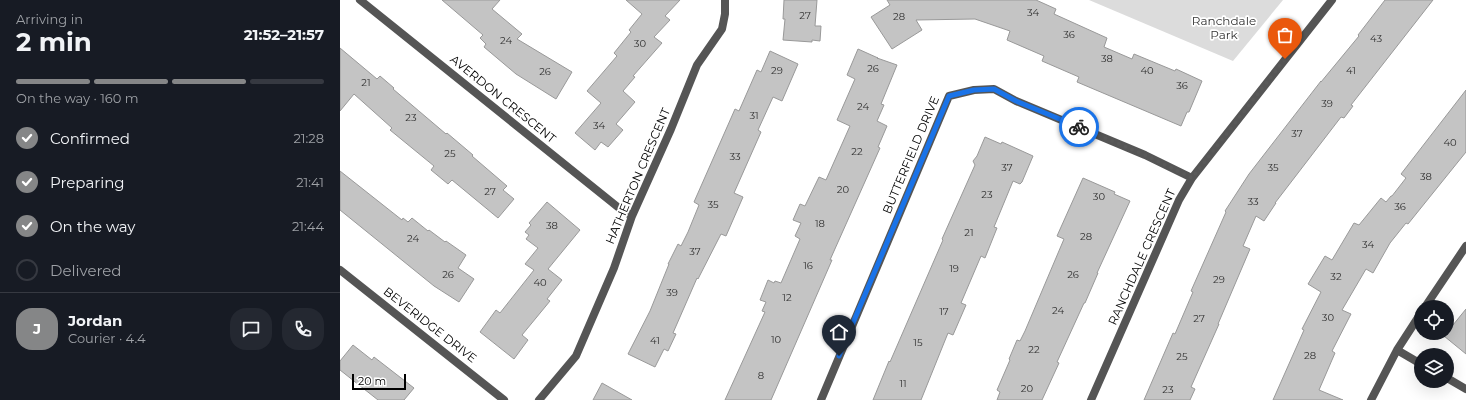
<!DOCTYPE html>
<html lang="en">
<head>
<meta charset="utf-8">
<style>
  body { margin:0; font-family:Montserrat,sans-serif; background:#242831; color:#f1f3f6; height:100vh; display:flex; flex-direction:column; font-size:15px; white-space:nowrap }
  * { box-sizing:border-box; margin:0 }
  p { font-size:13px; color:#9ea1a6 }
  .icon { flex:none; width:22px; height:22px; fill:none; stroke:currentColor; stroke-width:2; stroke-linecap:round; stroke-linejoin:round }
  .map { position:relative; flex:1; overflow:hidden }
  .panel { display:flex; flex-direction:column; background:#171b24; width:340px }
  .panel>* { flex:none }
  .controls { position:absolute; left:1074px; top:300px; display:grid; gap:8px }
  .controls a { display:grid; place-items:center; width:40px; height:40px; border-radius:50%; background:#171b24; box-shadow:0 4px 16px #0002; font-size:20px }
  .scale { position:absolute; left:12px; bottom:10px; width:54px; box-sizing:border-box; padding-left:4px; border:2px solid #000; border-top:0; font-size:11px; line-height:14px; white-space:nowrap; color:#000; -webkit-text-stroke:3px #fff; paint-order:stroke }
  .pin { position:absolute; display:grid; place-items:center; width:34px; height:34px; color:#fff; margin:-41px -17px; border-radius:50% 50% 50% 0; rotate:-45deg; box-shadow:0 0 4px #0007 }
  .pin .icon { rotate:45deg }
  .courier { position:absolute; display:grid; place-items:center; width:40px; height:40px; margin:-20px; border:3px solid #1a73e8; border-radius:50%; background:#fff; color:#222; box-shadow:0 1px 5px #0007 }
  .summary em { font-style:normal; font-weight:700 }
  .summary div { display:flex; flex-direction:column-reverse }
  .summary { display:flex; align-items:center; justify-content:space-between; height:68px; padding:0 16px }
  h1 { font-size:26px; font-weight:700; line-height:30px }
  .bar { display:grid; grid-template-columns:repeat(4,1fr); gap:6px 4px; align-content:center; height:48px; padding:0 16px }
  .bar i { height:5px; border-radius:3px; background:#363941 }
  .bar .selected { background:#858687 }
  .bar p { grid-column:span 4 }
  .line { display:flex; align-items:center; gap:10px; padding:0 16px; border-top:1px solid #363941 }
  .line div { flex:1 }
  .round { display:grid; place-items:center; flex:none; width:42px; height:42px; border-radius:16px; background:#242831 }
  ol { padding:0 16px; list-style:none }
  li { display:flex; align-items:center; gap:12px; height:44px }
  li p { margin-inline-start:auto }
  li .icon { padding:4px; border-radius:50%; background:#858687; color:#fff; stroke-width:4 }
  li:last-child { color:#9ea1a6 }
  li i { width:22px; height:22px; border:2px solid #363941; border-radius:50% }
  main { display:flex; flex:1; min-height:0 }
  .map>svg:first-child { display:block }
  .green { fill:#dcdcdc }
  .building { fill:#c4c4c4; stroke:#999 }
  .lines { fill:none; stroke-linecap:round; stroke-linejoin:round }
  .street { stroke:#555; stroke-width:8 }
  .done { stroke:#595959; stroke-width:4; stroke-dasharray:0 7.2 }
  .route { stroke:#1a73e8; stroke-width:5 }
  .labels { text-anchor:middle; stroke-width:3.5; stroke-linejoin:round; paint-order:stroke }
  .number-label { font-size:10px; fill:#313131 }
  .park-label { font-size:12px; fill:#333; stroke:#fff }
  .street-label { font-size:12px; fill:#000; stroke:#fff }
</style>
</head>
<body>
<main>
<section class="panel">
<div class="summary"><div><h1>2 min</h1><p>Arriving in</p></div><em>21:52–21:57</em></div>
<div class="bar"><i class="selected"></i><i class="selected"></i><i class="selected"></i><i></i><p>On the way · 160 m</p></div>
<ol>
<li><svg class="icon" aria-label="check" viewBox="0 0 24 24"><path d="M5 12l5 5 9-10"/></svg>Confirmed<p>21:28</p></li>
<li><svg class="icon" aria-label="check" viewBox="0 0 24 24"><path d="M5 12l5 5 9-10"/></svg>Preparing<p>21:41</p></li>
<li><svg class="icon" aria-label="check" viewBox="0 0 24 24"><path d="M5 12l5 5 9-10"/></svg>On the way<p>21:44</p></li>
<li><i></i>Delivered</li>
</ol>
<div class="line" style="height:72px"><b class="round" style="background:#858687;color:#fff">J</b><div><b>Jordan</b><p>Courier · 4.4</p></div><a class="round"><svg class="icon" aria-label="chat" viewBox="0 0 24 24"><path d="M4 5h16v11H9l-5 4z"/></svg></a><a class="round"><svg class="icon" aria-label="phone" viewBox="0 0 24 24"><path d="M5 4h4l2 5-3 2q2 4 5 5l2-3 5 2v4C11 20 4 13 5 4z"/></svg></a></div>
</section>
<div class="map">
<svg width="1126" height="400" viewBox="0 0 1126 400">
  <rect width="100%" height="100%" fill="#fff"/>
  <!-- green -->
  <path class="green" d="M749 0H943L893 61Z"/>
  <!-- building -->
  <path class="building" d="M102 0H160L152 9 182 34 177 39 232 72 216 99 176 74 144 47 146 44 140 38 143 35Z
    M286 0H340L325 16 330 20 314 37 322 43 293 76 295 77 283 91 295 102 276 124 283 130 268 147 261 142 255 150 235 133 261 103 247 91 277 56 274 53 291 32 289 30 302 14Z
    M444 0H477L475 26H481L480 41 472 40V42L443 40 445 19H443Z
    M547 0H696L716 9 714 14 767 38 764 47 792 59 794 54 835 71 836 69 862 81 849 112H847L841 126 737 82 739 77 702 61 704 56 667 40 670 31 635 19 576 20 582 30 552 49 531 17 550 5Z
    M1045 0H1093L1011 105 1013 106 1004 118 1001 117 935 203H936L924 221 916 216 903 246 910 249 878 324H879L851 387 855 389 850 400H804L833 333 835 334 853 292 851 291 886 212 885 211 909 174 981 81V82L1019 36 1018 35Z
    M0 48 37 79 40 76 54 88 53 89 106 134 107 133 133 155 132 156 167 186 163 190 174 199 158 218 112 180 108 184 91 170 94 166 50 130 52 128 14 94 0 111Z
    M518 49 538 58H537L557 65 541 104 544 105 537 121 547 126 538 147 540 148 490 260H492L431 400H385L425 312 422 311 426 302 420 300 428 280 434 283 435 281 441 283 460 239 455 236 461 223 453 220 460 204 465 206 479 177 486 180 510 126 497 120 515 79 507 75Z
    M430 51 458 64 442 101 433 97 418 130 421 132 394 193 403 197 386 236 381 234 358 279 357 278 333 333 336 334 328 351 324 349 315 367 288 354 310 311 329 264H328L338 244 341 246 348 232 359 205 354 202 395 109 399 111 417 70 421 72Z
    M1126 90V152L1068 224 1066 223 1050 243 1033 273 1026 269 1002 310 1011 314 992 351 995 353 979 390 1003 400H933L964 330 962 329 981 292 968 284 985 256 992 260 1014 223 1019 225 1041 198 1046 202 1051 196H1052L1066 178 1061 174Z
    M645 137 661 144 662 142 693 156 682 182 680 184 673 181 654 227 657 228 645 258 641 256 621 303 626 305 613 335 608 333 581 400H533L549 361 550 362 603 240 602 239 635 165 633 161 637 156Z
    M0 171 62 220 63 218 68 222 72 218 88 231 89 230 105 242 106 241 126 255 118 268 134 279 119 302 94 286 0 210Z
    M743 178 775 192 774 194 790 201 757 273H758L745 303H744L717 362 719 363 702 400H657L660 392 657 390 670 360 669 359 677 340 680 341 685 331 724 239 717 236Z
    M207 202 240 230 208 269 222 280 207 299 210 301 182 335 188 340 174 359 140 332 156 310 160 313 194 270 185 264 198 248 186 239 189 235 185 232 191 225 189 223Z
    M1126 309V354L1104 336Z
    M13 345 32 360 34 357 74 388 64 400H38L0 370V361Z
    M262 383 292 400H253Z"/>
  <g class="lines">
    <!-- street -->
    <path class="street" d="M20 0 279 208 292 216
      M0 270 164 400
      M1085 307 1126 246
      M1057 350 1081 364
      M1107 378 1126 389
      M199 400 236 356 274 268 292 216 331 129 357 65 382 29 385 14V0
      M481 400 609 96 634 90 654 89 676 101 805 155 852 178
      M751 400 839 200 852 178 992 0
      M1031 400 1057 350 1081 313"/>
  </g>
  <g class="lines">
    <!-- done -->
    <path class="done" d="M739 127 805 155 852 178 945 59"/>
    <!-- route -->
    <path class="route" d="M499 356 609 96 634 90 654 89 676 101 739 127"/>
  </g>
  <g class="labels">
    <!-- number labels -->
    <g class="number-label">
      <text x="693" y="16">34</text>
      <text x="465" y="19">27</text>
      <text x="559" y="20">28</text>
      <text x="729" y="38">36</text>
      <text x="1036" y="42">43</text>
      <text x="166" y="44">24</text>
      <text x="300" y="47">30</text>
      <text x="767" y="62">38</text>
      <text x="533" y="72">26</text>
      <text x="437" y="74">29</text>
      <text x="807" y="74">40</text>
      <text x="1011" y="74">41</text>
      <text x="205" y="75">26</text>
      <text x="26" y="86">21</text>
      <text x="842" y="89">36</text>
      <text x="987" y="107">39</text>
      <text x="523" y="110">24</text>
      <text x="414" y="119">31</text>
      <text x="71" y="121">23</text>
      <text x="259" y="129">34</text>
      <text x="957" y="137">37</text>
      <text x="1110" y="146">40</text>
      <text x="517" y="155">22</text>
      <text x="110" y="157">25</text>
      <text x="395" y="160">33</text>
      <text x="667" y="171">37</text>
      <text x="933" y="171">35</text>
      <text x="1086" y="180">38</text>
      <text x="503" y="193">20</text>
      <text x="150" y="195">27</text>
      <text x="647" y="198">23</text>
      <text x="759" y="200">30</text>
      <text x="913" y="205">33</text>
      <text x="373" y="208">35</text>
      <text x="1060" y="210">36</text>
      <text x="480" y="227">18</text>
      <text x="212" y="229">38</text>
      <text x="629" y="236">21</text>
      <text x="746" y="240">28</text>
      <text x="73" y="242">24</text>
      <text x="1028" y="248">34</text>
      <text x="355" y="255">37</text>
      <text x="468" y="269">16</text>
      <text x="614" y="272">19</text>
      <text x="108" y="278">26</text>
      <text x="733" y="278">26</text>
      <text x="996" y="280">32</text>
      <text x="879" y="283">29</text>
      <text x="200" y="286">40</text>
      <text x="332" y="296">39</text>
      <text x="447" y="301">12</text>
      <text x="718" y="314">24</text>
      <text x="604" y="315">17</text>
      <text x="988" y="321">30</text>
      <text x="859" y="322">27</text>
      <text x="436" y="343">10</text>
      <text x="315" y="344">41</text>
      <text x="578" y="346">15</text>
      <text x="694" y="353">22</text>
      <text x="970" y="359">28</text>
      <text x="842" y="360">25</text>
      <text x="421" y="379">8</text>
      <text x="563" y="387">11</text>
      <text x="687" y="392">20</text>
      <text x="828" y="393">23</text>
    </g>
    <!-- park labels -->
    <g class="park-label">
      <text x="884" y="25">Ranchdale<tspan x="884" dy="14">Park</tspan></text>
    </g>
    <!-- street labels -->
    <g class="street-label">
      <text transform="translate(163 99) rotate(39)" y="4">AVERDON CRESCENT</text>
      <text transform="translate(571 155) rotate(-67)" y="4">BUTTERFIELD DRIVE</text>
      <text transform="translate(298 176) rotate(-67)" y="4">HATHERTON CRESCENT</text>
      <text transform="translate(802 257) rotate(-66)" y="4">RANCHDALE CRESCENT</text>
      <text transform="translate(90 325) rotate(38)" y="4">BEVERIDGE DRIVE</text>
    </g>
  </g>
</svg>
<div class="controls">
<a><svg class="icon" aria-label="locate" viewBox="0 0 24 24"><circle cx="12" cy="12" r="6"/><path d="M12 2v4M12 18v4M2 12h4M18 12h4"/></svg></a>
<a><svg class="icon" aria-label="layers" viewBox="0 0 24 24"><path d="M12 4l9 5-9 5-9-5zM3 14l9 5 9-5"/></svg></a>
</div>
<div class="scale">20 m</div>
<div class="pin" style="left:945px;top:59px;background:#ea580c"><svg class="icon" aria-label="bag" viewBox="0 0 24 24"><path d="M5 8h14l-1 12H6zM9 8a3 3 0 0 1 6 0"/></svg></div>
<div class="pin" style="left:499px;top:356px;background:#1f2937"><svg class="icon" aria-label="home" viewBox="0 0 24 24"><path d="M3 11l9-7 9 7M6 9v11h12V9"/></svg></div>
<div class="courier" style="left:739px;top:127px"><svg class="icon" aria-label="bike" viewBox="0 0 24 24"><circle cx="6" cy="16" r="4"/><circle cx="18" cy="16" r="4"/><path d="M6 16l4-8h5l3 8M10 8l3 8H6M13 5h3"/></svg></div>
</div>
</main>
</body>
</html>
